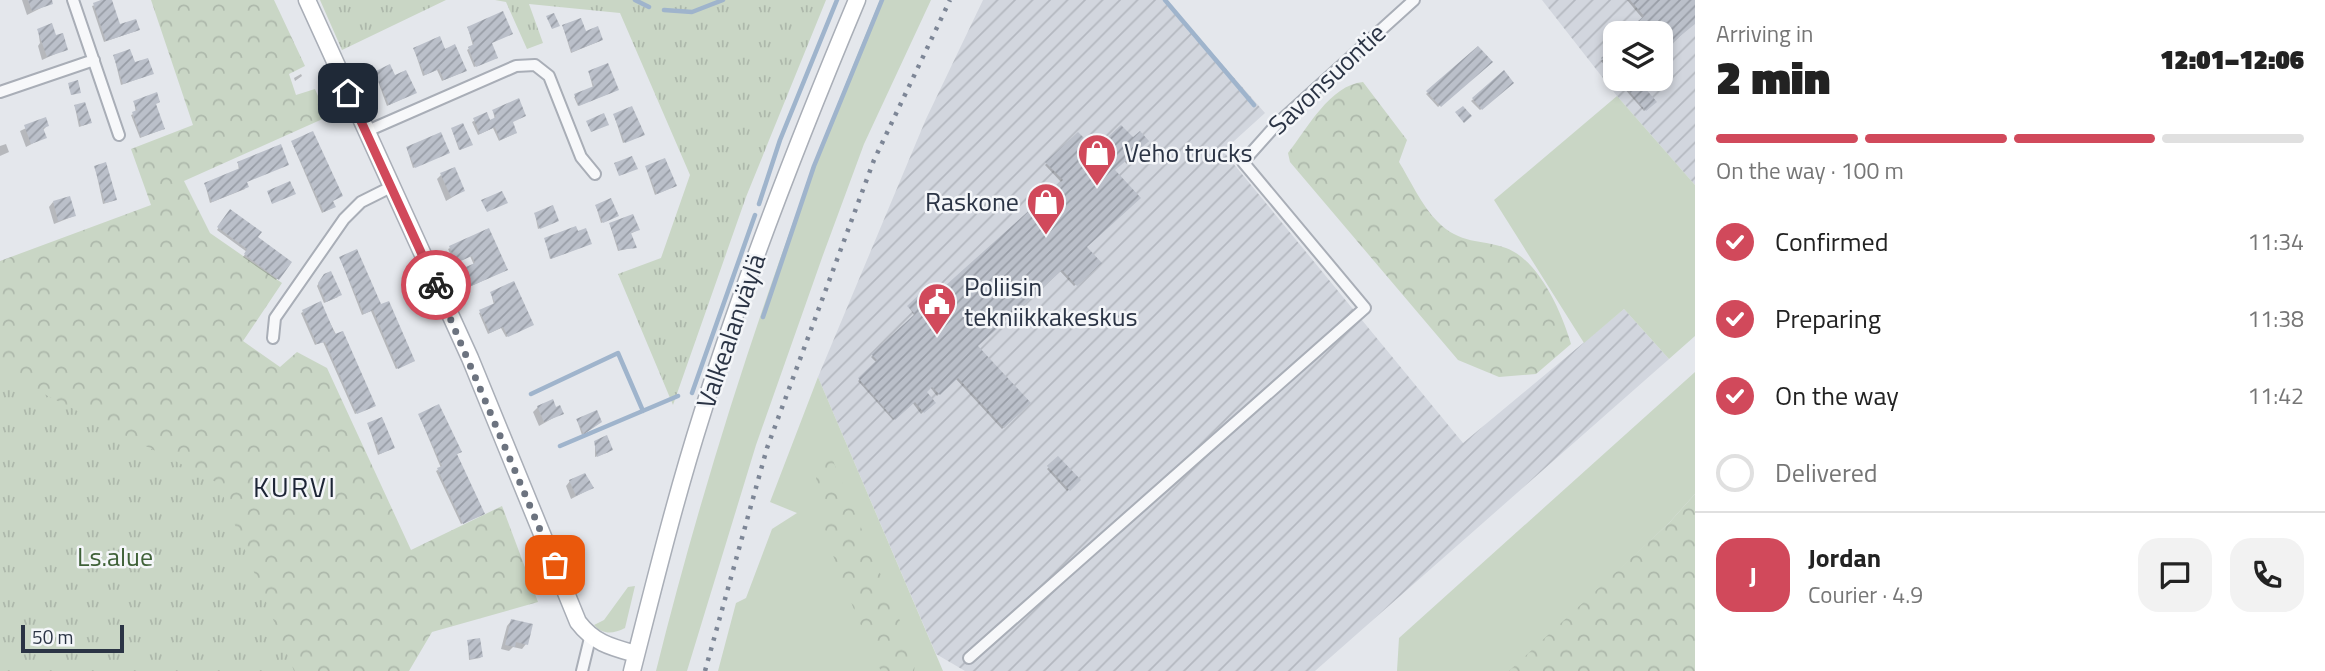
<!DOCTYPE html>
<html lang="en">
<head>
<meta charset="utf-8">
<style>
  body { margin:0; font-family:"Titillium Web",sans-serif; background:#f2f2f2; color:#222; height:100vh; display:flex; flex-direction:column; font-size:26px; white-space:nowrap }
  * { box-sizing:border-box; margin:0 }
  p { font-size:23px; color:#767676 }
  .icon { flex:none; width:38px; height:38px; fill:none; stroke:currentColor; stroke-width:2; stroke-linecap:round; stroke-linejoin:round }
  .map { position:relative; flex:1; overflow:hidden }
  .panel { display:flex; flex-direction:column; background:#fff; width:630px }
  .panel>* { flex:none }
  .buttons { position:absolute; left:1603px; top:21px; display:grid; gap:14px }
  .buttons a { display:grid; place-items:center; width:70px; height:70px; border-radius:14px; background:#fff; box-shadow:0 4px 10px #0003; font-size:35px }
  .scale { position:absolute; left:21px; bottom:18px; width:103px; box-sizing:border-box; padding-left:7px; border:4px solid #2b3445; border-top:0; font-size:19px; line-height:24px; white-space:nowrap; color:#2b3445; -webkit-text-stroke:5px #f4f6f9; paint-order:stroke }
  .pin { position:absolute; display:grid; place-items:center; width:60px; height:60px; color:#fff; margin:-30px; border-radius:14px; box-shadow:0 4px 10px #0006 }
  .courier { position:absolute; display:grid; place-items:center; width:70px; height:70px; margin:-35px; border:5px solid #d1495b; border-radius:50%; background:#fff; color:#222; box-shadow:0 2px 9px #0007 }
  .head em { font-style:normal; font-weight:800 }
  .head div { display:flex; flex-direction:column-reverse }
  .head { display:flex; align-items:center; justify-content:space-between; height:119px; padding:0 21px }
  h1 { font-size:46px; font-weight:800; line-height:52px }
  .bar { display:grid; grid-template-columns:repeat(4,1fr); gap:10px 7px; align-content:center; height:84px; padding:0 21px }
  .bar i { height:9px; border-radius:5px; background:#e0e0e0 }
  .bar .active { background:#d1495b }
  .bar p { grid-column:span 4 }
  .line { display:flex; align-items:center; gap:18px; padding:0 21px; border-top:2px solid #e0e0e0 }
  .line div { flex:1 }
  .round { display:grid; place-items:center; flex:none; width:74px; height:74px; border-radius:21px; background:#f2f2f2 }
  ol { padding:0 21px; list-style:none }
  li { display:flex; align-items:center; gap:21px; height:77px }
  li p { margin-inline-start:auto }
  li .icon { padding:7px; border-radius:50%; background:#d1495b; color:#fff; stroke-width:4 }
  li:last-child { color:#767676 }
  li i { width:38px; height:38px; border:4px solid #e0e0e0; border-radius:50% }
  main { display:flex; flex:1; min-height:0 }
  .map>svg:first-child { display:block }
  .industrial { fill:url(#industrial-furrows); fill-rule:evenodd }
  .grass { fill:#c9d6c5 }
  .forest { fill:url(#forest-crowns) }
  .park { fill:url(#park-tufts) }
  .shadow { fill:#0003 }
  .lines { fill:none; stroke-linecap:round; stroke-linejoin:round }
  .stream { stroke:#9fb4cc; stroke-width:4.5 }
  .building { fill:url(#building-hatch) }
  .street-casing { stroke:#a9aeb7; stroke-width:14 }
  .secondary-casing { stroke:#a9aeb7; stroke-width:19 }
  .street { stroke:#f7f8fa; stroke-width:10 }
  .secondary { stroke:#fff; stroke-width:16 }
  .rail { stroke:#7d8696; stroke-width:4.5; stroke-dasharray:3.5 7; stroke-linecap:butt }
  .done { stroke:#6c737f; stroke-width:7; stroke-dasharray:0 12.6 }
  .route { stroke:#d1495b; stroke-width:9 }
  .labels { text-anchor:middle; stroke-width:5; stroke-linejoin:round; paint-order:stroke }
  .street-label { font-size:26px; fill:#2b3445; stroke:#f4f6f9 }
  .poi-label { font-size:26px; fill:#2b3445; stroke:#f4f6f9; text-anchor:start }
  .park-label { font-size:26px; fill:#3f6138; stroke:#f4f6f9 }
  .neighbourhood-label { font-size:28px; letter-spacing:2px; fill:#1d2536; stroke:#f4f6f9 }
</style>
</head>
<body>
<main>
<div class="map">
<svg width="1695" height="671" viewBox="0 0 1695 671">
  <defs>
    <pattern id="industrial-furrows" width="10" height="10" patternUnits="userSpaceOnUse" patternTransform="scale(1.75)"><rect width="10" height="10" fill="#d2d6de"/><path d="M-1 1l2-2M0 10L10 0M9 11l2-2" fill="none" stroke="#b4b8c0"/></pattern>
    <pattern id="forest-crowns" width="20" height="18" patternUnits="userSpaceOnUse" patternTransform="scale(1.75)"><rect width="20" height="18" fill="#c9d6c5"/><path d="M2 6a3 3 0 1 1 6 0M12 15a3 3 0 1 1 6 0" fill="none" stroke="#adb8ab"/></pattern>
    <pattern id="park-tufts" width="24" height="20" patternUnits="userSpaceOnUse" patternTransform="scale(1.75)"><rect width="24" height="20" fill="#c9d6c5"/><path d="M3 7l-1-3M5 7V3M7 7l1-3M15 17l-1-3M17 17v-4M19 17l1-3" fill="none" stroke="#adb8ab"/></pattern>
    <pattern id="building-hatch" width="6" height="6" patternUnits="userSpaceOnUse" patternTransform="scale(1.75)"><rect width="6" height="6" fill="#bbc0ca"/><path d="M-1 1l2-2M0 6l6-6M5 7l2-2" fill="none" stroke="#989da6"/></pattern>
  </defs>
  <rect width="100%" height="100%" fill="#e4e7ec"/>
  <!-- industrial -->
  <path class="industrial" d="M983 0H1166L1265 113 1223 151 1463 443 1624 309 1669 359 1315 671H965L936 654 818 377 926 119Z
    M1542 0H1695V185L1617 96ZM1615 33H1661V79H1615Z"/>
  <!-- grass -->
  <path class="grass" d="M880 0H931L864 144 823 255 756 445 687 671H656C713 442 789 217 880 0Z
    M1617 96 1695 185V336L1669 359 1624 309 1584 343 1494 200Z
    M1695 372V494L1669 523 1512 671H1397L1399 638Z
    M818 377 943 671H718L736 603 746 598 772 529 797 513 770 502Z
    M635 586 625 628C613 634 603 635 594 625L604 620 628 587Z"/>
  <!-- forest -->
  <path class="forest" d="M151 0H274L305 66 289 74 296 95 315 89 327 117 184 181 210 233 282 283 243 341 280 367 297 352 327 368 411 550 502 506 538 602 432 632 409 671H0V261L151 205 131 149 193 125Z
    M1363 82 1407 140 1399 162C1410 180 1422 206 1437 221 1460 245 1481 239 1506 248 1539 260 1562 313 1571 344L1536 374 1499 377 1458 360 1290 162 1288 153C1307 129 1330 85 1363 82Z
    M826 444 916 659 914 671H881C863 627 790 483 826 444Z
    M1695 494V671H1509L1669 523Z"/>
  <!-- park -->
  <path class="park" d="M320 0H446L342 50Z
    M495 0H826L746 197 673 405 618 274 661 258 690 175 620 13 529 4 543 43 527 49 506 2Z
    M0 361 9 376 218 483 294 671H0Z"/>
  <!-- shadow -->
  <path class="shadow" d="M22 0H50L51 3 27 15Z
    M110 0 119 27 136 31 104 42 92 6Z
    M1627 0H1695V21L1661 50V33H1645L1638 24 1643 19Z
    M563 27 585 33 600 41 571 53Z
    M468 28 490 44 494 59 474 67 467 50 473 46Z
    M38 30 54 35 66 49 42 60 38 46 40 43Z
    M1478 48 1490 62 1438 107 1426 94Z
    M414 49 444 51 463 72 442 81 437 70 423 76Z
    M1612 52 1615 56V78L1601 61Z
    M114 56 152 74 121 85Z
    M375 73 394 77 413 94 387 106Z
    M589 73 615 91 578 106 574 97 593 88Z
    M1504 73 1512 82 1480 110 1471 101Z
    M301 74 302 76 295 81 294 78Z
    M1616 79H1635L1655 102 1644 111Z
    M134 102 154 104 161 130 140 138 131 115 136 113Z
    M75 107 88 124 79 127Z
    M493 111 511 122 514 134 499 141 493 128 478 135 472 122 486 114 489 122 495 120Z
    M614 115 641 136 623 143Z
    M45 119 47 126 42 131 45 137 26 147 20 131Z
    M452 130 469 146 459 150Z
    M1078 134 1095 151 1133 153 1136 157 1127 164 1124 161 1113 170 1085 247 1099 263 1074 286 1059 270 976 346 1029 403 1002 429 955 378 937 396 930 387 924 392 933 402 921 414 912 402 893 420 858 381 877 363 871 357 915 317 909 307 935 298 1062 183 1045 165Z
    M292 143 331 201 332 208 322 213Z
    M6 144 9 152 0 156V146Z
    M280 147 245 183V189L210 203 205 184 239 170 238 164Z
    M407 149 446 154 413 168Z
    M95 167 115 199 113 201 103 204Z
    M646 168 673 187 655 195Z
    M441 175 463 191 446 201 437 179Z
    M53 202 74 216 54 224 49 207Z
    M596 206 615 217 601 223Z
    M230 211 256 238 290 262 276 280 243 257 247 252 217 230Z
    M535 214 555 222 538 229Z
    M610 225 636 231 630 234 635 247 618 251Z
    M488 230 504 271 467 288 460 272 474 265 470 256 455 263 448 249Z
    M545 239 590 244 550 259Z
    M340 258 381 307 412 362 396 369 371 311 362 315Z
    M322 278 338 297 324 303 317 286Z
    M491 293 530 326 506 337 501 328 488 334 479 313 494 305Z
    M320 303 373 407 355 414 323 342 315 345 301 313Z
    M538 407 555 409 562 413 539 426 533 412Z
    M419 415 459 452 456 455 481 515 461 524 436 471 441 468Z
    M577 420 598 424 582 435Z
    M368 424 391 449 378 455Z
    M595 442 609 452 595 457Z
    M1058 459 1079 480 1067 491 1047 469Z
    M570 481 592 488 571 499 566 486Z
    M511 621 526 644 522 649 513 647 509 651 501 649 507 626Z
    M468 642 481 657 480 658 469 660Z"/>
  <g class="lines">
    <!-- stream -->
    <path class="stream" d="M635 0 649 7
      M1165 0 1254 105
      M664 10 692 12 723 0
      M759 204 780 140 837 0
      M763 317 814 166 882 0
      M692 393 755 215
      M531 394 618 353 643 411
      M560 446 678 396"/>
  </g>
  <!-- building -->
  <path class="building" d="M28 0H52L53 4 32 11Z
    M101 0H112L120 24 136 19 140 30 106 41 93 3Z
    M1630 0H1695V24L1663 50 1661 33H1648L1638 21 1644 16Z
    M503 11 513 34 492 43 498 58 476 67 468 47 474 44 467 27Z
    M554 13 560 26 552 29 546 16Z
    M581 18 586 31 598 26 603 40 572 52 562 25Z
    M52 23 56 35 63 33 68 50 47 57 37 29Z
    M440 36 445 49 455 44 467 71 444 80 439 69 425 75 413 48Z
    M1478 46 1493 62 1441 107 1426 91Z
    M130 49 135 62 148 58 154 74 123 84 113 55Z
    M1612 49 1615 53V75L1601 58Z
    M608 63 619 90 579 106 574 94 594 86 588 71Z
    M390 64 395 75 406 70 417 93 389 105 374 72Z
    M1504 70 1514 83 1482 110 1472 98Z
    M1619 79H1637L1657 102 1646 111Z
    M78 80 81 93 71 95 68 83Z
    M157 92 160 102 156 104 165 129 141 137 132 112 137 110 133 101Z
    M519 98 526 116 513 122 517 133 500 140 495 127 480 134 473 118 487 112 490 120 496 117 492 110Z
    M85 102 92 123 81 126 74 105Z
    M632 106 645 135 625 143 613 114Z
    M1463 106 1472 116 1464 123 1455 112Z
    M604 113 609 125 591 132 586 121Z
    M46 117 49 126 43 128 47 138 31 144 24 125Z
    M463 123 473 145 460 150 451 128Z
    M1121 125 1133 137 1140 131 1149 141 1135 153 1138 157 1130 164 1127 160 1115 170 1141 198 1087 247 1102 263 1077 286 1062 270 978 346 1031 403 1004 428 958 378 940 395 932 387 927 392 936 403 924 413 915 402 895 420 858 378 877 360 871 354 915 314 907 306 927 287 935 295 1063 180 1045 162 1078 132 1095 149Z
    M313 131 343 196 333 201 336 207 324 212 291 141Z
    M441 132 450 153 415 168 406 147Z
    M281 144 289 165 247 182 249 187 212 202 204 183 240 168 237 162Z
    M632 156 638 169 619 176 614 163Z
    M665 158 677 186 657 194 645 166Z
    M106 162 117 200 105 203 94 166Z
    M455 167 465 191 451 197 440 173Z
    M290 181 296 194 272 204 267 191Z
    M502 191 508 203 487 212 481 200Z
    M70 196 76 216 58 221 53 201Z
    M611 198 619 216 603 223 595 205Z
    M553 205 559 221 540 229 534 213Z
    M230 209 262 232 258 237 292 262 279 280 244 254 247 249 217 227Z
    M633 214 640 230 631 233 637 248 619 250 609 223Z
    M576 226 578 231 586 228 592 244 551 259 544 238Z
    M489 228 508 270 469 287 461 269 475 263 472 256 456 263 449 246Z
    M357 249 381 304 389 301 415 361 398 369 373 310 364 314 339 257Z
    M331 271 342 295 326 302 318 283 324 274Z
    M514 281 534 325 508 337 503 327 490 333 479 310 495 303 490 292Z
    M321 301 335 334 343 331 376 406 357 414 325 342 317 344 302 310Z
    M553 399 556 407 560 405 564 414 544 422 537 406Z
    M439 404 462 452 457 454 485 514 463 524 437 468 442 466 418 414Z
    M597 410 602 422 584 434 576 419Z
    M382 417 395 448 380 454 367 423Z
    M607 435 613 450 597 457 594 441Z
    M1058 456 1081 480 1070 491 1047 466Z
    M585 473 594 488 576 496 569 480Z
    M511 619 533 624 528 645 516 642 515 647 505 645Z
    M480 638 483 657 470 659 467 640Z"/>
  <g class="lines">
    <!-- street casing -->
    <g class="street-casing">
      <path id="street" d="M73 0 119 135
        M0 92 94 60
        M365 132 516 66 535 65 549 76 581 157 595 174
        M273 338 275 318 344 219 361 202 391 187
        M969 658 1365 308 1243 162 1277 124 1414 0
        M582 671 590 638"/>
    </g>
    <!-- secondary casing -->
    <g class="secondary-casing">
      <path id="secondary" d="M307 0 470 358 578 622C594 643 611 647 636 654
        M632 671C654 585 675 499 702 414 746 273 800 136 857 0"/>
    </g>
    <!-- street -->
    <use href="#street" class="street"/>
    <!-- secondary -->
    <use href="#secondary" class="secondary"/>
    <!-- rail -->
    <path class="rail" d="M705 671 767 448 874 160 950 0"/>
  </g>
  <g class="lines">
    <!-- done -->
    <path class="done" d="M436 285 555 565"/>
    <!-- route -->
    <path class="route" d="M348 93 436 285"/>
  </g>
  <!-- icons -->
  <defs>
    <g id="shop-pin" transform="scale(2.0125)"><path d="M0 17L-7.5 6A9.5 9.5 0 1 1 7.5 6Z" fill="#d1495b" stroke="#f4f6f9"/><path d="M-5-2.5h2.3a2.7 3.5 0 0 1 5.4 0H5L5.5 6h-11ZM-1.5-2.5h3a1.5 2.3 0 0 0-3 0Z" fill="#fff"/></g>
    <g id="civic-pin" transform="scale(2.0125)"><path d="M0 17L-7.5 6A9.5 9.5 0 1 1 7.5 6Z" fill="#d1495b" stroke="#f4f6f9"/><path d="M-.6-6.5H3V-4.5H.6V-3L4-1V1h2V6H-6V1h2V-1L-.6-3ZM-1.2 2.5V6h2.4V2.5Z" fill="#fff"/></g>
  </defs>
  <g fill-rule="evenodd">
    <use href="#shop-pin" x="1097" y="153"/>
    <use href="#shop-pin" x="1046" y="202"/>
    <use href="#civic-pin" x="937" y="302"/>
  </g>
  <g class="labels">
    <!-- street labels -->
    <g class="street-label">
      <text transform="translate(1327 79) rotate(-43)" y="9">Savonsuontie</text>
      <text transform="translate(731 331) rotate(-71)" y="9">Valkealanväylä</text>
    </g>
    <!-- poi labels -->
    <g class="poi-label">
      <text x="1124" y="162">Veho trucks</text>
      <text x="1019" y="211" text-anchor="end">Raskone</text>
      <text x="964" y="296">Poliisin<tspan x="964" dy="30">tekniikkakeskus</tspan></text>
    </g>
    <!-- park labels -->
    <g class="park-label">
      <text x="115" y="566">Ls.alue</text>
    </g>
    <!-- neighbourhood labels -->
    <g class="neighbourhood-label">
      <text x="295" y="497">KURVI</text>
    </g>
  </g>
</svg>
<div class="buttons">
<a><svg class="icon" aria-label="layers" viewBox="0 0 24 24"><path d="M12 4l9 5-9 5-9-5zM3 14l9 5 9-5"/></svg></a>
</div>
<div class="scale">50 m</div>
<div class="pin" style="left:555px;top:565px;background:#ea580c"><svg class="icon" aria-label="bag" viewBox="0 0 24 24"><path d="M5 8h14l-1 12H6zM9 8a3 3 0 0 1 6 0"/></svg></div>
<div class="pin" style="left:348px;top:93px;background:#1f2937"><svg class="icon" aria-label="home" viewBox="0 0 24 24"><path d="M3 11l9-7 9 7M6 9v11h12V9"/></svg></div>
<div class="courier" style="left:436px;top:285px"><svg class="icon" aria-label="bike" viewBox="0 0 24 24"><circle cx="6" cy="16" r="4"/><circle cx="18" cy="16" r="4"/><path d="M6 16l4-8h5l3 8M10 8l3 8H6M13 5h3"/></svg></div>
</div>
<section class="panel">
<div class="head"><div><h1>2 min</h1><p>Arriving in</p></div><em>12:01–12:06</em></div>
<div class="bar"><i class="active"></i><i class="active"></i><i class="active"></i><i></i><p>On the way · 100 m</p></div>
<ol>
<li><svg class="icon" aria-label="check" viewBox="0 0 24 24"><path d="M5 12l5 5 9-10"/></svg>Confirmed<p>11:34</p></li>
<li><svg class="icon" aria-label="check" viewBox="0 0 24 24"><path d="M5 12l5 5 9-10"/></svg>Preparing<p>11:38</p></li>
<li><svg class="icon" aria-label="check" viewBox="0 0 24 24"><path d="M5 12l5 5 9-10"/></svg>On the way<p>11:42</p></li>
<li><i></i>Delivered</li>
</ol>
<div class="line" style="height:126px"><b class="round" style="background:#d1495b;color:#fff">J</b><div><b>Jordan</b><p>Courier · 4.9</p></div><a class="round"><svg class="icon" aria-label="chat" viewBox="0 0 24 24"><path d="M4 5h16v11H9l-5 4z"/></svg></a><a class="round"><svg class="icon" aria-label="phone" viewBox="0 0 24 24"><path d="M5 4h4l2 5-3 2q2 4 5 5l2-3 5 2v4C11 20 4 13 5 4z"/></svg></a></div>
</section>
</main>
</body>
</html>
